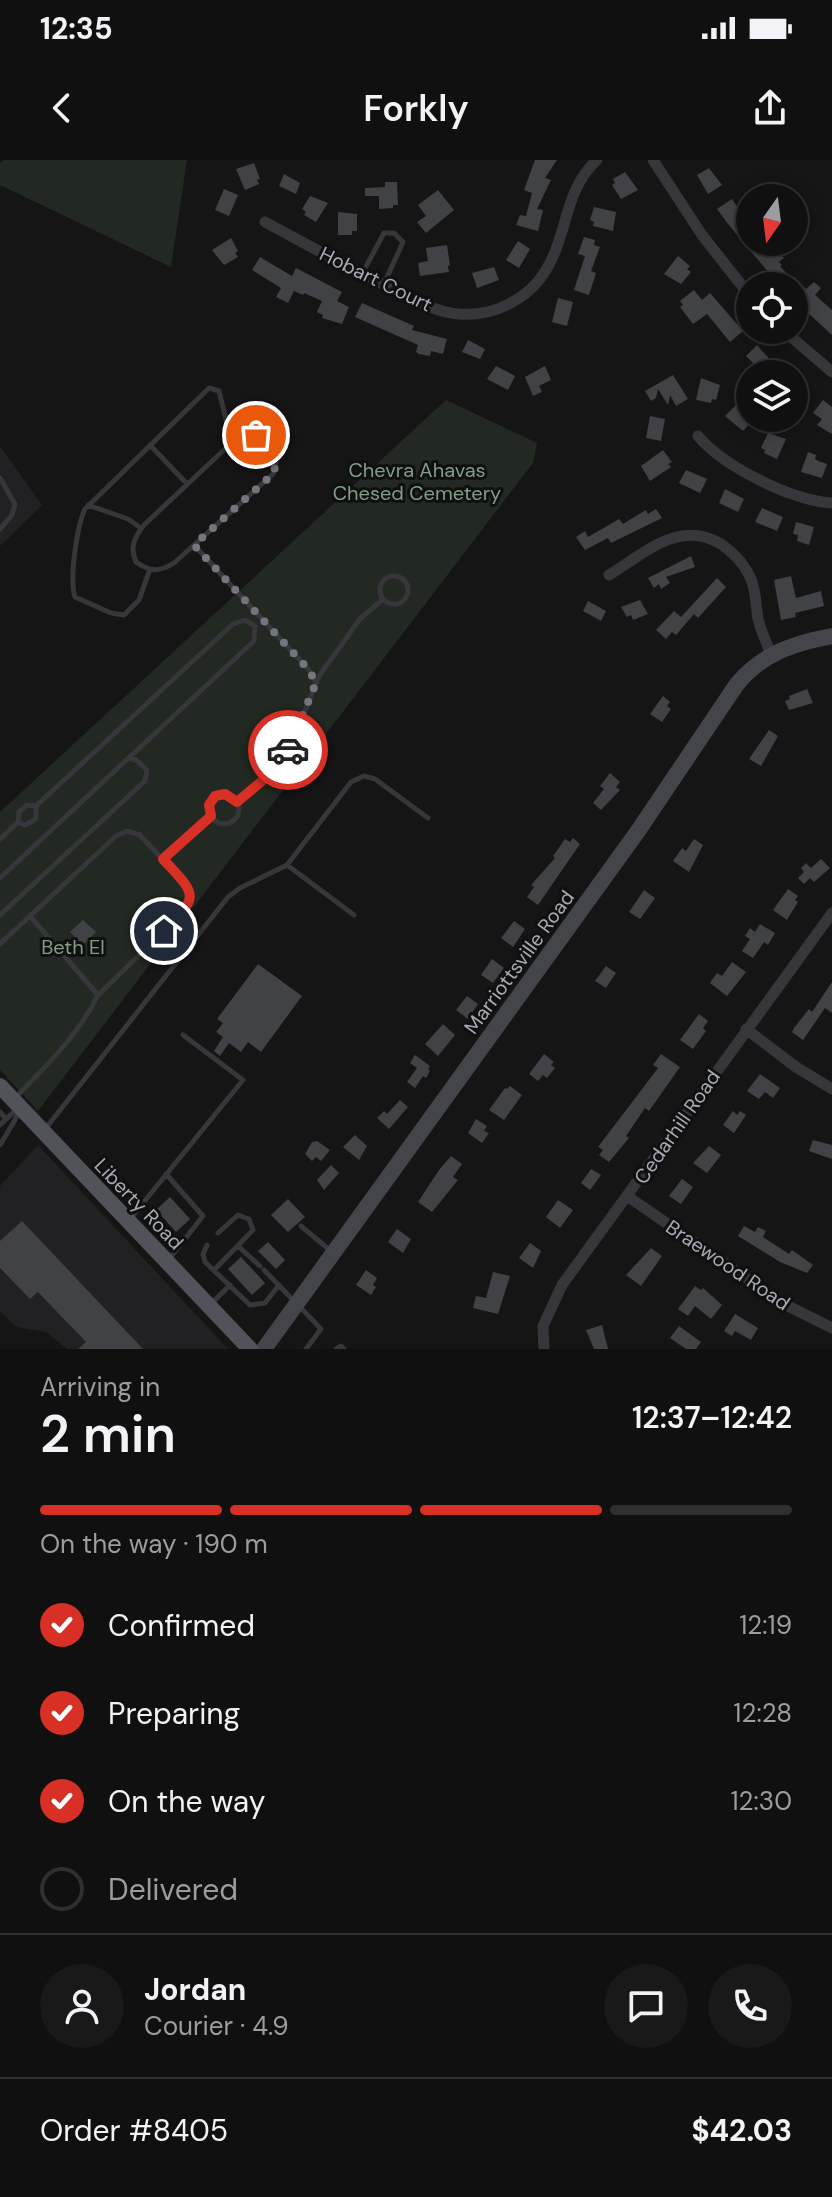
<!DOCTYPE html>
<html lang="en">
<head>
<meta charset="utf-8">
<style>
  body { margin:0; font-family:"DM Sans",sans-serif; background:#191919; color:#f1f3f6; height:100vh; display:flex; flex-direction:column; font-size:30px; white-space:nowrap }
  * { box-sizing:border-box; margin:0 }
  p { font-size:26px; color:#9c9d9f }
  .icon { flex:none; width:44px; height:44px; fill:none; stroke:currentColor; stroke-width:2; stroke-linecap:round; stroke-linejoin:round }
  .map { position:relative; height:1189px; overflow:hidden }
  .side { display:flex; flex-direction:column; background:#101010; flex:1 }
  .side>* { flex:none }
  .needle { width:52px; rotate:194deg }
  .tools { position:absolute; left:736px; top:24px; display:grid; gap:16px }
  .tools a { display:grid; place-items:center; width:72px; height:72px; border-radius:50%; background:#101010; box-shadow:0 4px 20px #0003,0 0 0 2px #303030; font-size:40px }
  .pin { position:absolute; display:grid; place-items:center; width:68px; height:68px; color:#fff; margin:-34px; border:4px solid #fff; border-radius:50%; box-shadow:0 2px 8px #0007 }
  .courier { position:absolute; display:grid; place-items:center; width:80px; height:80px; margin:-40px; border:6px solid #d93025; border-radius:50%; background:#fff; color:#222; box-shadow:0 2px 10px #0007 }
  .head em { font-style:normal; font-weight:600 }
  .head div { display:flex; flex-direction:column-reverse }
  .head { display:flex; align-items:center; justify-content:space-between; height:136px; padding:0 40px }
  h1 { font-size:52px; font-weight:600; line-height:60px }
  .bar { display:grid; grid-template-columns:repeat(4,1fr); gap:12px 8px; align-content:center; height:96px; padding:0 40px }
  .bar i { height:10px; border-radius:6px; background:#303030 }
  .bar .current { background:#d93025 }
  .bar p { grid-column:span 4 }
  .line { display:flex; align-items:center; gap:20px; padding:0 40px; border-top:2px solid #303030 }
  .line div { flex:1 }
  .round { display:grid; place-items:center; flex:none; width:84px; height:84px; border-radius:42px; background:#191919 }
  ol { padding:0 40px; list-style:none }
  li { display:flex; align-items:center; gap:24px; height:88px }
  li p { margin-inline-start:auto }
  li .icon { padding:8px; border-radius:50%; background:#d93025; color:#fff; stroke-width:4 }
  li:last-child { color:#9c9d9f }
  li i { width:44px; height:44px; border:4px solid #303030; border-radius:50% }
  .status { display:flex; justify-content:space-between; align-items:center; height:56px; padding:0 40px; background:#101010; direction:ltr }
  .status svg { height:22px; fill:currentColor }
  header { display:flex; justify-content:space-between; align-items:center; height:104px; padding:0 40px; background:#101010; font-size:36px; font-weight:600 }
  .map>svg:first-child { display:block }
  .built { fill:#212123 }
  .green { fill:#212922 }
  .building { fill:#414246 }
  .lines { fill:none; stroke-linecap:round; stroke-linejoin:round }
  .service { stroke:#36363b; stroke-width:5 }
  .minor { stroke:#36363b; stroke-width:11 }
  .secondary { stroke:#44454b; stroke-width:16 }
  .primary { stroke:#52535a; stroke-width:16 }
  .done { stroke:#74767d; stroke-width:8; stroke-dasharray:0 14.4 }
  .route { stroke:#d93025; stroke-width:10 }
  .labels { text-anchor:middle; stroke-width:6; stroke-linejoin:round; paint-order:stroke }
  .street-label { font-size:20px; fill:#a7abb5; stroke:#101011 }
  .park-label { font-size:20px; fill:#809f84; stroke:#101011 }
</style>
</head>
<body>
<div class="status"><b>12:35</b><svg viewBox="0 0 49 12"><path d="M0 12V9h3v3zM5 12V6h3v6zM10 12V3h3v9zM15 12V0h3v12zM26 1h20v11H26zM47 4h2v5h-2z"/></svg></div>
<header><svg class="icon" aria-label="back" viewBox="0 0 24 24"><path d="M15 5l-7 7 7 7"/></svg>Forkly<svg class="icon" aria-label="share" viewBox="0 0 24 24"><path d="M12 15V3M7 8l5-5 5 5M5 13v7h14v-7"/></svg></header>
<div class="map">
<svg width="832" height="1189" viewBox="0 0 832 1189">
  <rect width="100%" height="100%" fill="#151516"/>
  <!-- built -->
  <path class="built" d="M0 286 42 345 0 386Z
    M38 985 228 1189H67L46 1172 16 1167 0 1151V1026Z"/>
  <!-- green -->
  <path class="green" d="M4 0H187L171 107 0 25V3Z
    M446 240 537 283 533 303 38 951 0 910V652Z"/>
  <!-- building -->
  <path class="building" d="M535 0H557L545 18 551 20 537 49 543 50 538 71 516 65 520 55 526 56 532 33 524 30Z
    M254 3 260 19 257 20 259 24 245 30 236 9Z
    M709 8 722 25 708 34 697 15Z
    M625 12 638 30 621 39 612 25 615 23 613 19Z
    M284 14 300 23 296 34 279 26Z
    M385 22H397L398 45H393V48L379 49V36H365V28L385 27Z
    M224 29 238 35 229 56 215 50Z
    M438 30 454 50 426 73 417 62 426 56 418 45Z
    M310 36 328 43 316 62 304 55 306 52 302 49Z
    M732 39 750 67V82H770L784 98 779 102 782 105 780 106 794 122V117L806 129 814 122 821 128 815 135 832 150V175L794 140V126H780L728 64 717 49Z
    M594 47 616 52 613 71 593 66 594 62 590 60Z
    M338 52 357 54V71H352V75H338Z
    M584 77 595 80 594 85 600 87 591 111 596 113 589 135 574 130 585 96 578 94Z
    M231 78 238 91 235 93 238 97 224 105 212 90Z
    M518 81 530 89 519 108 506 100Z
    M447 85 450 105 448 106 449 112 420 116 418 103 428 101 426 88Z
    M678 96 690 106 687 109 691 112 681 124 664 114Z
    M260 97 292 116 296 108 342 132 337 141 349 147 342 164 322 158 323 155 317 152 322 141 304 133 303 135 294 131 288 143 276 137 281 128 252 110Z
    M494 107 499 120 477 128 472 113Z
    M694 130 702 140 710 133 743 171 730 182 707 154 693 164 680 147 683 145 680 141Z
    M558 138 573 142 567 166 552 162Z
    M362 143 414 166 412 170 447 179 443 194 431 191 430 196 419 194 416 192 418 185 355 157Z
    M468 180 485 189 480 199 462 192Z
    M757 185 772 202 762 212 746 196Z
    M496 206 515 216 508 230 487 219Z
    M545 206 551 220 539 226 542 232 533 236 525 217Z
    M673 215 688 239 676 246 670 235 668 245 658 229 656 238 651 241 645 231Z
    M701 218 720 225 716 240 712 239 711 243 696 240Z
    M823 240 832 247V274L817 265 822 259 813 253Z
    M736 245 753 260 743 271 725 256Z
    M650 256 665 259 661 281 646 278Z
    M768 273 786 279 777 299 764 293 765 290 761 288Z
    M663 290 672 302 668 304 671 307 650 321 641 306Z
    M808 292 816 295 815 299 818 301 827 304 822 318 801 312Z
    M686 310 707 319 700 333 679 323Z
    M725 329 744 339 738 352 719 343Z
    M762 348 783 357 777 371 755 362Z
    M656 349 662 358 611 383 608 378 585 390 576 377 585 371 588 377 619 359 623 364 646 350 648 354Z
    M796 362 814 367 809 385 797 381 798 375 793 374Z
    M691 396 695 407 666 417 670 423 661 429 659 424 654 428 648 418Z
    M791 416 796 438 821 431 824 446 795 453 796 457 781 460 774 420Z
    M717 418 726 427 698 458 694 454 676 475 672 472 666 479 656 470 674 451 681 457Z
    M640 440 648 454 633 460 631 455 627 457 621 447Z
    M588 441 606 451 601 461 583 451Z
    M807 529 813 543 789 550 785 541 790 539 789 536Z
    M663 536 670 542 667 546 671 549 662 562 650 554Z
    M769 570 778 576 761 606 749 599Z
    M610 613 620 622 616 627 620 630 601 650 593 643 604 629 600 626Z
    M573 678 580 684 538 745 527 737 534 727 531 725 555 698 553 696 565 679 570 682Z
    M694 679 703 685 689 712 673 701 682 688 686 691Z
    M821 699 830 708 814 722 810 718 804 724 798 718 804 712 801 708 806 703 811 708Z
    M788 729 798 736 795 740 798 742 787 760 773 750Z
    M644 730 655 738 640 759 629 752Z
    M83 760 96 772 83 785 70 772Z
    M514 761 525 769 513 787 501 778Z
    M760 764 775 773 768 785 764 782 753 798 742 791 750 779 745 776 750 768 755 772Z
    M492 799 504 808 493 823 481 815Z
    M732 802 746 812 727 836 710 823 717 813 722 816Z
    M258 804 302 836 261 892 248 882 241 892 229 883 220 896 214 891 223 877 216 872 223 863 217 859Z
    M606 806 616 813 606 828 595 821Z
    M832 822V853L825 848 803 880 792 872 794 868 809 849 812 852Z
    M467 836 478 844 468 859 456 850Z
    M699 854 708 861 703 868 706 871 693 889 680 880Z
    M443 864 455 875 438 896 425 884Z
    M544 894 554 902 551 905 555 908 547 918 543 915 538 921 529 914Z
    M661 894 680 907 649 951 645 948 626 976 629 978 609 1002 599 995 603 990 598 987 658 908 653 905Z
    M415 895 430 906 428 909 430 911 426 918 423 916 415 928 407 922 417 908 410 903Z
    M760 914 780 928 773 938 765 932 759 939 747 931Z
    M510 926 522 935 504 960 489 950 505 928 507 929Z
    M400 940 408 947 389 969 377 958 384 951 387 954Z
    M733 951 737 955 740 951 746 955 734 973 723 965Z
    M476 959 487 966 484 971 489 973 482 983 468 973Z
    M355 975 367 986 359 1000 343 987Z
    M813 980 832 985V999L809 991Z
    M317 981 330 990 321 1001 316 997 312 1001 305 994 312 982Z
    M709 986 721 995 707 1013 693 1003Z
    M451 996 462 1004 453 1017 458 1020 432 1052 418 1042 439 1010Z
    M331 1005 339 1013 324 1030 317 1020Z
    M591 1009 601 1015 590 1030 581 1023Z
    M682 1019 693 1027 681 1044 669 1036Z
    M170 1037 190 1059 176 1072 156 1050Z
    M288 1039 305 1057 288 1072 271 1055Z
    M558 1040 573 1050 560 1068 546 1057Z
    M22 1061 143 1189H78L86 1182 38 1132 30 1139 0 1108V1081Z
    M744 1066 755 1072 758 1067 766 1071 763 1077 789 1094 792 1090 813 1105 807 1113 780 1102 738 1076Z
    M397 1069 411 1079 403 1093 388 1082Z
    M268 1082 285 1100 276 1109 258 1091Z
    M530 1083 541 1091 533 1108 519 1098Z
    M651 1088 662 1096 641 1126 626 1115Z
    M241 1097 265 1123 252 1135 228 1109Z
    M366 1110 377 1118 373 1125 376 1127 371 1135 356 1125Z
    M493 1112 510 1116 498 1154 473 1148 476 1136 486 1138Z
    M695 1126 701 1130 703 1128 722 1145 711 1159 695 1146 688 1156 678 1149Z
    M735 1154 758 1168 751 1180 735 1171 732 1176 724 1171Z
    M602 1165 608 1189H594L586 1170Z
    M679 1166 701 1182 696 1189H686L670 1178Z"/>
  <g class="lines">
    <!-- service -->
    <path class="service" d="M363 112 384 73H394L403 82 384 124
      M256 275C276 281 280 296 273 314L174 403C160 412 150 412 136 402 129 387 135 376 145 364L226 288 237 280Z
      M150 285 187 324
      M0 318 15 344 12 355 0 369
      M88 345 128 359 141 368
      M194 385 309 510 316 523
      M150 409 139 440 124 455 111 453 75 437C69 419 77 366 85 349L209 228 219 231 232 284
      M380 430a14 14 0 1 1 28 0a14 14 0 1 1-28 0Z
      M209 649a15 15 0 1 1 30 0a15 15 0 1 1-30 0Z
      M237 642 278 604 293 581 319 516 360 459 383 439
      M18 662 25 665 36 659V646
      M0 679 18 662 19 652 27 645 36 646 233 464 245 460 255 466 254 481 0 718
      M163 699 211 656
      M287 705 354 755
      M0 755 145 621 147 610 136 600 129 598
      M30 756 98 835
      M0 784 116 676 127 671 140 675 190 729 191 735 186 750 98 835C78 876 45 907 14 939
      M0 952 6 959
      M0 965 18 948
      M46 968 228 737 240 728 287 705 351 622 364 616 375 619 428 658
      M0 985 15 960 19 949
      M166 1014 203 1056 170 1098
      M130 1059 243 920 183 875
      M301 1066 332 1092
      M207 1085 203 1094 205 1102 250 1145 265 1143 279 1125
      M238 1086 260 1106
      M214 1110 253 1070 249 1059 238 1055 218 1073
      M264 1110 293 1140
      M211 1144 230 1125
      M300 1147 321 1169 306 1189
      M336 1189 341 1186 344 1189"/>
    <!-- minor -->
    <path class="minor" d="M653 0 702 75 750 136
      M265 62C308 85 351 109 395 130 415 140 435 152 458 154 493 157 528 140 546 110 568 74 564 30 597 0
      M783 170 832 212
      M698 276C724 307 791 340 832 343
      M609 415C645 393 679 359 721 384 735 394 746 405 752 422 756 433 756 447 758 459 761 471 766 482 771 494
      M746 869 796 907 832 929
      M627 1036 784 1144 832 1168
      M544 1189 543 1166 562 1125 832 753"/>
    <!-- secondary -->
    <path class="secondary" d="M264 1189 638 671 737 524C763 493 794 483 832 476"/>
    <!-- primary -->
    <path class="primary" d="M0 926 250 1189"/>
  </g>
  <g class="lines">
    <!-- done -->
    <path class="done" d="M256 275C276 281 279 296 273 314L194 385 309 510 316 523 288 590"/>
    <!-- route -->
    <path class="route" d="M164 771C201 735 196 735 163 699L211 656 209 645 215 636 225 634 237 642 268 616 288 590"/>
  </g>
  <g class="labels">
    <!-- street labels -->
    <g class="street-label">
      <text transform="translate(376 119) rotate(26)" y="7">Hobart Court</text>
      <text transform="translate(519 802) rotate(-54)" y="7">Marriottsville Road</text>
      <text transform="translate(677 967) rotate(-55)" y="7">Cedarhill Road</text>
      <text transform="translate(139 1044) rotate(46)" y="7">Liberty Road</text>
      <text transform="translate(728 1105) rotate(34)" y="7">Braewood Road</text>
    </g>
    <!-- park labels -->
    <g class="park-label">
      <text x="417" y="317">Chevra Ahavas<tspan x="417" dy="23">Chesed Cemetery</tspan></text>
      <text x="73" y="794">Beth El</text>
    </g>
  </g>
</svg>
<div class="tools">
<a><svg class="needle" viewBox="-14 -14 28 28"><path d="M0-13l5 13h-10z" fill="#e53935"/><path d="M0 13l5-13h-10z" fill="#9c9d9f"/></svg></a>
<a><svg class="icon" aria-label="locate" viewBox="0 0 24 24"><circle cx="12" cy="12" r="6"/><path d="M12 2v4M12 18v4M2 12h4M18 12h4"/></svg></a>
<a><svg class="icon" aria-label="layers" viewBox="0 0 24 24"><path d="M12 4l9 5-9 5-9-5zM3 14l9 5 9-5"/></svg></a>
</div>
<div class="pin" style="left:256px;top:275px;background:#ea580c"><svg class="icon" aria-label="bag" viewBox="0 0 24 24"><path d="M5 8h14l-1 12H6zM9 8a3 3 0 0 1 6 0"/></svg></div>
<div class="pin" style="left:164px;top:771px;background:#1f2937"><svg class="icon" aria-label="home" viewBox="0 0 24 24"><path d="M3 11l9-7 9 7M6 9v11h12V9"/></svg></div>
<div class="courier" style="left:288px;top:590px"><svg class="icon" aria-label="car" viewBox="0 0 24 24"><path d="M5 17H2v-5l4-1 3-4h7l3 4 3 1v5h-3M9 17h6M6 11h13"/><circle cx="7" cy="17" r="2"/><circle cx="17" cy="17" r="2"/></svg></div>
</div>
<section class="side">
<div class="head"><div><h1>2 min</h1><p>Arriving in</p></div><em>12:37–12:42</em></div>
<div class="bar"><i class="current"></i><i class="current"></i><i class="current"></i><i></i><p>On the way · 190 m</p></div>
<ol>
<li><svg class="icon" aria-label="check" viewBox="0 0 24 24"><path d="M5 12l5 5 9-10"/></svg>Confirmed<p>12:19</p></li>
<li><svg class="icon" aria-label="check" viewBox="0 0 24 24"><path d="M5 12l5 5 9-10"/></svg>Preparing<p>12:28</p></li>
<li><svg class="icon" aria-label="check" viewBox="0 0 24 24"><path d="M5 12l5 5 9-10"/></svg>On the way<p>12:30</p></li>
<li><i></i>Delivered</li>
</ol>
<div class="line" style="height:144px"><a class="round"><svg class="icon" aria-label="person" viewBox="0 0 24 24"><circle cx="12" cy="8" r="4"/><path d="M4 21q1-7 8-7t8 7"/></svg></a><div><b>Jordan</b><p>Courier · 4.9</p></div><a class="round"><svg class="icon" aria-label="chat" viewBox="0 0 24 24"><path d="M4 5h16v11H9l-5 4z"/></svg></a><a class="round"><svg class="icon" aria-label="phone" viewBox="0 0 24 24"><path d="M5 4h4l2 5-3 2q2 4 5 5l2-3 5 2v4C11 20 4 13 5 4z"/></svg></a></div>
<div class="line" style="height:104px"><div>Order #8405</div><b>$42.03</b></div>
</section>
</body>
</html>
